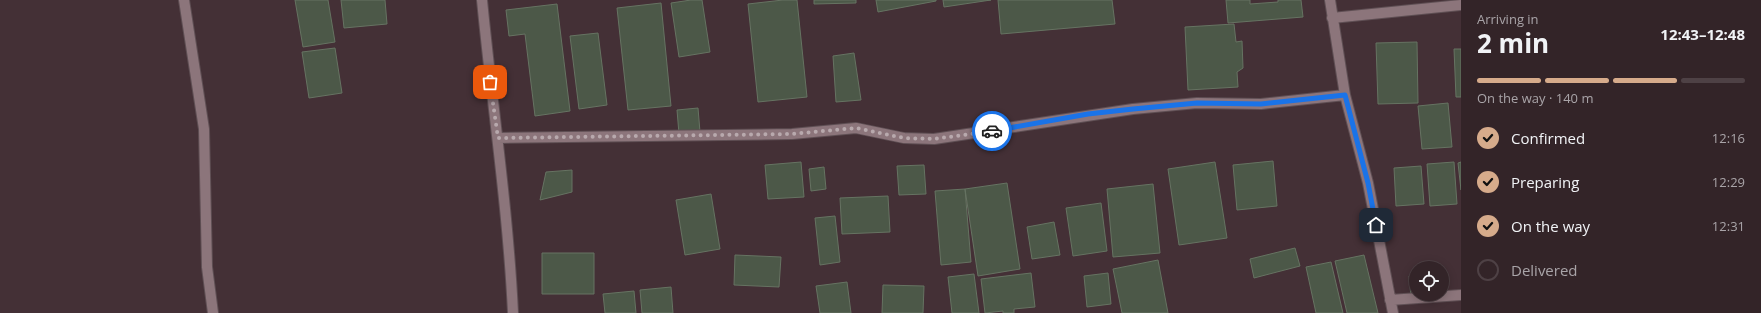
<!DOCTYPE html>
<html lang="en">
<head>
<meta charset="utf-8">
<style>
  body { margin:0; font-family:"Open Sans",sans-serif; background:#3e3034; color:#f1f3f6; height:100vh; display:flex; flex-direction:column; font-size:15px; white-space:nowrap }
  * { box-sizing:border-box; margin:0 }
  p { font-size:13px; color:#a9a4a8 }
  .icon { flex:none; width:22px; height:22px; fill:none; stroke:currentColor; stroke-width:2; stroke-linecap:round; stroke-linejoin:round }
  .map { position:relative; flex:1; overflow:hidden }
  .side { display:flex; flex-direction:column; background:#332428; width:300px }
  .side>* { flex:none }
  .controls { position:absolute; left:1409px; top:261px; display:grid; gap:8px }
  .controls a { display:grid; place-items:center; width:40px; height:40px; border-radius:50%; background:#332428; box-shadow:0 2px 10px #0003,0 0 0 1px #4e4145; font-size:20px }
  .pin { position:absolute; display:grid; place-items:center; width:34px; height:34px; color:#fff; margin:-17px; border-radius:8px; box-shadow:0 2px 6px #0006 }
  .courier { position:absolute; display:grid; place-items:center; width:40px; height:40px; margin:-20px; border:3px solid #1a73e8; border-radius:50%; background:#fff; color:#222; box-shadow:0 1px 5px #0007 }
  .overview em { font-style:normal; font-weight:700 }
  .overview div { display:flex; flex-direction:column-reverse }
  .overview { display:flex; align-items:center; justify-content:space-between; height:68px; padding:0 16px }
  h1 { font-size:26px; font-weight:700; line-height:30px }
  .bar { display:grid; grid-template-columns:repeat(4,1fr); gap:6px 4px; align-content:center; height:48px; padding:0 16px }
  .bar i { height:5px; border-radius:3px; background:#4e4145 }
  .bar .current { background:#d6ab8b }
  .bar p { grid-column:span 4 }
  ol { padding:0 16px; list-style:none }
  li { display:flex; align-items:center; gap:12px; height:44px }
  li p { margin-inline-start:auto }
  li .icon { padding:4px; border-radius:50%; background:#d6ab8b; color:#111; stroke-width:4 }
  li:last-child { color:#a9a4a8 }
  li i { width:22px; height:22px; border:2px solid #4e4145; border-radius:50% }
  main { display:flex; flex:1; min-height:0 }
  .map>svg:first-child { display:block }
  .building { fill:#4c5848; stroke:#667362 }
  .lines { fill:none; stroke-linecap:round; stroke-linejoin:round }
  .minor-casing { stroke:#5f4f54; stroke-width:12 }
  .minor { stroke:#8c757b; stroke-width:10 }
  .done { stroke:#b8a9ad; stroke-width:4; stroke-dasharray:0 7.2 }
  .route { stroke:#1a73e8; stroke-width:5 }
</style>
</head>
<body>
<main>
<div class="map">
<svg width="1461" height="313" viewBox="0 0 1461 313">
  <rect width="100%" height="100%" fill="#443036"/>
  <!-- building -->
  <path class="building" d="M295 0H328L335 42 303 47Z
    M341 0H385L387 24 344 28Z
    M691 0H702L710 52 679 57 671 3Z
    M783 0H797L807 97 758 102 748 4Z
    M814 0H856V3L814 4Z
    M876 0H936V1L878 12Z
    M943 0H991L944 7Z
    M998 0H1112L1115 24 1001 34Z
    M1226 0H1250V4L1278 2V0H1301L1303 17 1228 23Z
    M661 3 671 106 628 110 617 8Z
    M557 4 570 111 535 116 525 34 509 36 506 10Z
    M1234 24 1236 42 1242 41 1243 68 1237 72 1238 87 1188 90 1185 27Z
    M598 33 607 105 579 109 570 36Z
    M1417 42 1418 103 1378 104 1376 43Z
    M335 48 342 93 309 98 302 52Z
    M1454 49H1461V97H1456Z
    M854 53 861 100 836 102 833 56Z
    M1448 103 1452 147 1422 149 1418 106Z
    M698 108 700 132 679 134 677 110Z
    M1273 161 1277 206 1237 210 1233 165Z
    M801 162 804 197 768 199 765 165Z
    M1215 162 1227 238 1179 245 1168 169Z
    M1454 162 1457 204 1430 206 1427 164Z
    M1461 162V190L1458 163Z
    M924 165 926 194 899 195 897 166Z
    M1421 166 1424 204 1396 206 1394 168Z
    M824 167 826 189 811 191 809 169Z
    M572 170V192L540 200 546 172Z
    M1007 183 1020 269 978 276 965 189Z
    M1153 184 1160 253 1113 257 1107 189Z
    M965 189 971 262 941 265 935 191Z
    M711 194 720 249 685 255 676 200Z
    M888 196 890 232 842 234 840 198Z
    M1101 203 1107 251 1073 256 1066 208Z
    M835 216 840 262 820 265 815 218Z
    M1054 222 1060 255 1032 259 1027 227Z
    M1295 248 1300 266 1254 278 1250 259Z
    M542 253H594V294H542Z
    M735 255 781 257 779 287 734 285Z
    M1364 255 1378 313H1347L1335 261Z
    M1158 260 1168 313H1122L1113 269Z
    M1331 262 1343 313H1316L1306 267Z
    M1031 273 1035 307 1014 309V313H1003V311L985 313 981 279Z
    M1108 273 1111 304 1087 307 1084 276Z
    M974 274 979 313H952L948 277Z
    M1409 276H1416V294L1411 297Z
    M847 282 851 313H820L816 286Z
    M883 285 924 286 923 313H882Z
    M671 287 673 313H642L640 290Z
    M634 291 636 313H605L603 294Z"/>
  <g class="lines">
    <!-- minor casing -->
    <g class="minor-casing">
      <path id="minor" d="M184 0 204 129 207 267 213 313
        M482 0C492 104 508 208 513 313
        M1330 0 1345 95 1368 183 1393 313
        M1332 18 1461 5
        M498 138 792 134 856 128 904 138 934 139 1133 109 1197 103 1261 104 1345 95
        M1390 300 1461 295"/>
    </g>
    <!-- minor -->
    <use href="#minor" class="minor"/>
  </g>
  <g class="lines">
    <!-- done -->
    <path class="done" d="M490 82 498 138 792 134 856 128 904 138 934 139 992 131"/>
    <!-- route -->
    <path class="route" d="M992 131 1088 114 1133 109 1197 103 1261 104 1345 95 1368 183 1376 225"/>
  </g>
</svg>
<div class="controls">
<a><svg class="icon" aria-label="locate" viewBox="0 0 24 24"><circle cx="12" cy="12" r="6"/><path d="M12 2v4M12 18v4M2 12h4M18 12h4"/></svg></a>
</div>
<div class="pin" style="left:490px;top:82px;background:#ea580c"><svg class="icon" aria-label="bag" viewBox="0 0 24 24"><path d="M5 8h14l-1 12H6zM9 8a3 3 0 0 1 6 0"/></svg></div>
<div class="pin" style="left:1376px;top:225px;background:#1f2937"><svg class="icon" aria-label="home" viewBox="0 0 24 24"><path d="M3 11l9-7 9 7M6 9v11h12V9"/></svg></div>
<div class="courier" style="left:992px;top:131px"><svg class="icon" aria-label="car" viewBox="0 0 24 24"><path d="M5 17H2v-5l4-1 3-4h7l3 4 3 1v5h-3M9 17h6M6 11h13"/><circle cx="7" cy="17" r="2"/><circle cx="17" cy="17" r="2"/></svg></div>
</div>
<section class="side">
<div class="overview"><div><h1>2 min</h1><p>Arriving in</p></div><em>12:43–12:48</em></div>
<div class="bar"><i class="current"></i><i class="current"></i><i class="current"></i><i></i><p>On the way · 140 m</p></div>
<ol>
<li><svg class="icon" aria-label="check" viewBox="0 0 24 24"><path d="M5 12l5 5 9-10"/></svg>Confirmed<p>12:16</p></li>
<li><svg class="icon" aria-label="check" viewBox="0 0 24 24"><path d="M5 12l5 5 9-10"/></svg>Preparing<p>12:29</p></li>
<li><svg class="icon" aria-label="check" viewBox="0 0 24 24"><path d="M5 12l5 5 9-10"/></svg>On the way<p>12:31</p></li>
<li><i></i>Delivered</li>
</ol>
</section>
</main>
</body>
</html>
